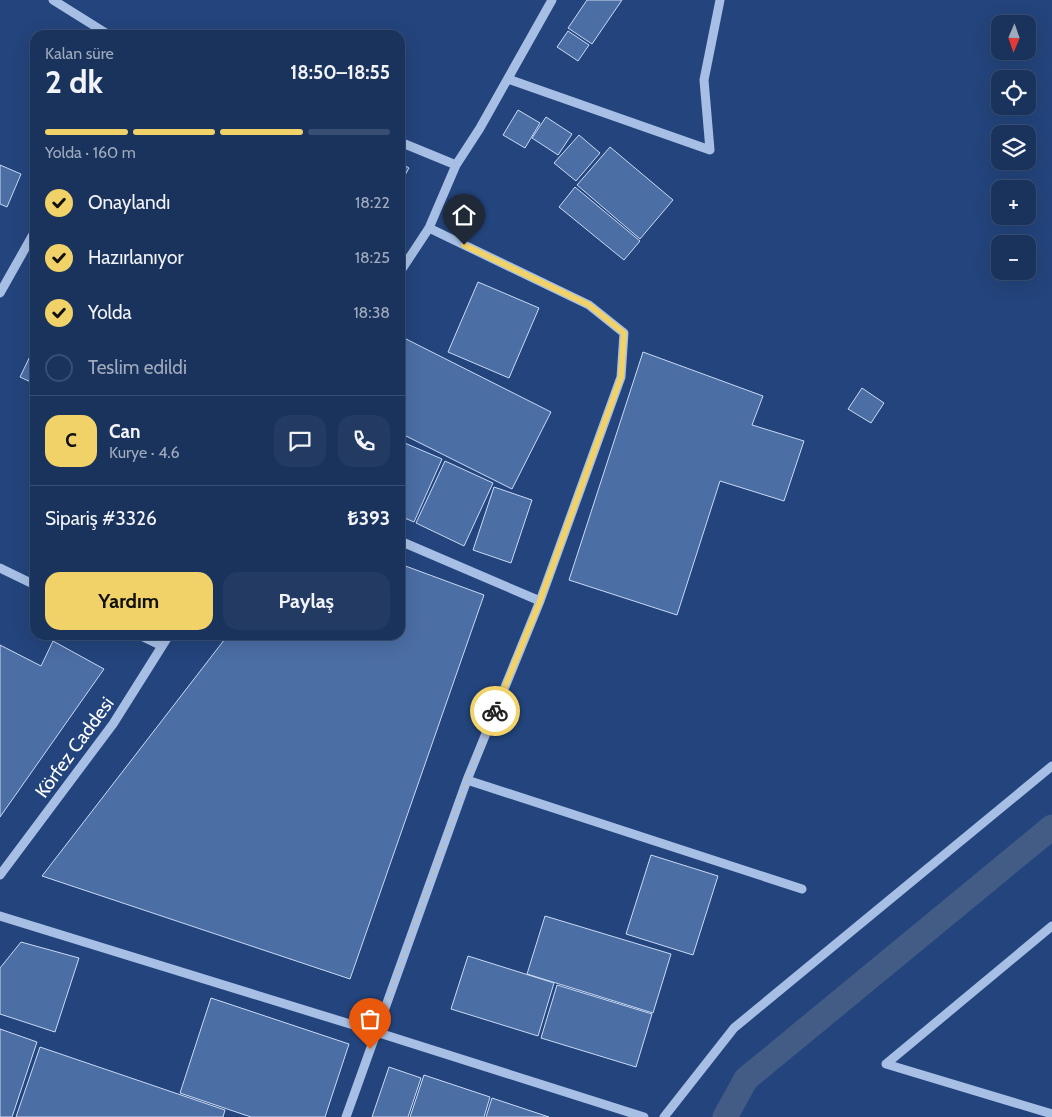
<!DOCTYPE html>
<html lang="tr">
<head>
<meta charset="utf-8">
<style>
  body { margin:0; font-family:Cabin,sans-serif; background:#233b63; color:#f1f3f6; height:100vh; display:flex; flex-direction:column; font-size:19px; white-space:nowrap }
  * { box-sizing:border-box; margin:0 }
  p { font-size:16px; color:#9faabc }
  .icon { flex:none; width:28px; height:28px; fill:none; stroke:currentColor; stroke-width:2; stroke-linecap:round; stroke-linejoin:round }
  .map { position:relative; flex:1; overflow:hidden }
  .details { position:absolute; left:30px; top:30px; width:375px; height:610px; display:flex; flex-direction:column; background:#1a335d; border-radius:15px; box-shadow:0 5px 20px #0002,0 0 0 1px #384e72 }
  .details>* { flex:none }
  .needle { width:32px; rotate:182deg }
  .fabs { position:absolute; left:991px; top:15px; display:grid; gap:10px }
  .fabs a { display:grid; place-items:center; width:45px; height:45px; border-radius:10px; background:#1a335d; box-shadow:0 5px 20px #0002,0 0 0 1px #384e72; font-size:25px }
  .pin { position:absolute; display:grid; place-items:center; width:42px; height:42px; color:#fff; margin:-51px -21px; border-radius:50% 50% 50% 0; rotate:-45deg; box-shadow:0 0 5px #0007 }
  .pin .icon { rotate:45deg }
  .courier { position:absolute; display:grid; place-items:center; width:50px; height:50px; margin:-25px; border:4px solid #f1d269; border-radius:50%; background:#fff; color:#222; box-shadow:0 1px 6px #0007 }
  .summary em { font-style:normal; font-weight:800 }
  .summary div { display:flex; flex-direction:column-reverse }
  .summary { display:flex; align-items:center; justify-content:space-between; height:85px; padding:0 15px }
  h1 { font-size:32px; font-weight:800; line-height:38px }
  .bar { display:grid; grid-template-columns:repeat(4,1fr); gap:8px 5px; align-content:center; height:60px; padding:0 15px }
  .bar i { height:6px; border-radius:4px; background:#384e72 }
  .bar .selected { background:#f1d269 }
  .bar p { grid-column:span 4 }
  .line { display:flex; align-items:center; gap:12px; padding:0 15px; border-top:1px solid #384e72 }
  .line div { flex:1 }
  .round { display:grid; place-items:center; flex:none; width:52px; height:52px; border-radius:15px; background:#233b63 }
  ol { padding:0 15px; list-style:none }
  li { display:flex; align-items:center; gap:15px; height:55px }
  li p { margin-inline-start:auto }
  li .icon { padding:5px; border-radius:50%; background:#f1d269; color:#111; stroke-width:4 }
  li:last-child { color:#9faabc }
  li i { width:28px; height:28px; border:2px solid #384e72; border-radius:50% }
  .primary-button { display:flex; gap:10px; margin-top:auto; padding:10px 15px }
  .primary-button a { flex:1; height:58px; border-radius:15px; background:#f1d269; color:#111; font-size:20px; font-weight:800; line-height:58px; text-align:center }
  .primary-button a+a { background:#233b63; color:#f1f3f6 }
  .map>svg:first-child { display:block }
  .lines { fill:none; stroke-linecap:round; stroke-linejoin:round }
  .canal { stroke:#435c85; stroke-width:25 }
  .building { fill:#4b6ea5; stroke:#cadaf4 }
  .minor { stroke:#a7bfe5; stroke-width:9 }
  .done { stroke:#b2bed1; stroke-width:5; stroke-dasharray:0 9 }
  .route { stroke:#f1d269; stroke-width:6 }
  .labels { text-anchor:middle; stroke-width:4.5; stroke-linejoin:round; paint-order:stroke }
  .street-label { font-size:19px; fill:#fff; stroke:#23447c }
</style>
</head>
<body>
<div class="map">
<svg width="1052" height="1117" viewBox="0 0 1052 1117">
  <rect width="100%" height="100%" fill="#23447c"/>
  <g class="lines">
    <!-- canal -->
    <path class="canal" d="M725 1117 746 1079 1052 827"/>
  </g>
  <!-- building -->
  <path class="building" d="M587 0H622L592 44 568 28Z
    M568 31 589 45 578 61 557 47Z
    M518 110 540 123 525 148 503 135Z
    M546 117 572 134 558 155 532 138Z
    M579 135 600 153 576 181 554 163Z
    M610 147 673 200 640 239 577 185Z
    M400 163 409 168 400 184Z
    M0 165 21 174 7 207 0 204Z
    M575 187 640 241 624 260 559 207Z
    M478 282 539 308 509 378 448 352Z
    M406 339 551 412 512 489 400 433V352Z
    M35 346V384L20 377Z
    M643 352 763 396 752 425 804 441 784 501 720 481 677 615 569 580Z
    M862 388 884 403 871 423 848 409Z
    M400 441 442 459 414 522 400 516Z
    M445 461 493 483 464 546 416 523Z
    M494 487 532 500 511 563 473 550Z
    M400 564 484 595 350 979 42 876 228 635H400Z
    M53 641 104 669 0 817V645L41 666Z
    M651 855 718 876 693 955 626 934Z
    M545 916 671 954 653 1013 527 974Z
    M21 942 79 958 55 1032 0 1014V968Z
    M468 956 554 983 538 1036 451 1009Z
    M557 985 652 1014 636 1067 541 1038Z
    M211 998 349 1044 325 1117H251L180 1093Z
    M0 1029 37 1042 12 1117H0Z
    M40 1047 225 1110 223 1117H16Z
    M389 1067 421 1078 408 1117H372Z
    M424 1075 490 1097 484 1117H410Z
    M492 1098 549 1117H486Z"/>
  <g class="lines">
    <!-- minor -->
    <path class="minor" d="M53 0 109 35
      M508 79 710 150 704 80 720 0
      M400 142 456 165
      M400 272 429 228 456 165 480 128 552 0
      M0 293 35 231
      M400 541 540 601
      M0 568 35 585
      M139 635 162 646
      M467 780 802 889
      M0 875 113 724 169 635
      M0 916 376 1032 644 1117
      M886 1064 1052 926
      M886 1064 1052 1114
      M346 1117 467 780 540 601 621 377 624 333 589 305 429 228
      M664 1117 734 1028 1052 766"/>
  </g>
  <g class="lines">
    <!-- done -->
    <path class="done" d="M370 1049 467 780 495 711"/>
    <!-- route -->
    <path class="route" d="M464 245 589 305 624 333 621 377 540 601 495 711"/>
  </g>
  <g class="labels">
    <!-- street labels -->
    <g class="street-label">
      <text transform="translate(74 747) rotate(-54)" y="7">Körfez Caddesi</text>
    </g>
  </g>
</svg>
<div class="fabs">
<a><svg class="needle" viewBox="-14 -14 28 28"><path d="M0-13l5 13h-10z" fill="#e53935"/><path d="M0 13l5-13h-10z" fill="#9faabc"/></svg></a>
<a><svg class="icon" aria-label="locate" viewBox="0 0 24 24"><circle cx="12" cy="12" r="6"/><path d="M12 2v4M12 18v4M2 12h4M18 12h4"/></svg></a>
<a><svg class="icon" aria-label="layers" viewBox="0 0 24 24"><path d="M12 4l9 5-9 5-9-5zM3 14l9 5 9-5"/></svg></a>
<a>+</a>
<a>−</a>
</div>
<div class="pin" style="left:370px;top:1049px;background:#ea580c"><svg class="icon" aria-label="bag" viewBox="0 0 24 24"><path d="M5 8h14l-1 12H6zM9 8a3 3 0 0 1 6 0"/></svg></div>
<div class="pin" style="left:464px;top:245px;background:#1f2937"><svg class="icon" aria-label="home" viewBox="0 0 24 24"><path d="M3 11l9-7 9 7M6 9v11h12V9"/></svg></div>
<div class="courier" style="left:495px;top:711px"><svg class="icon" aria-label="bike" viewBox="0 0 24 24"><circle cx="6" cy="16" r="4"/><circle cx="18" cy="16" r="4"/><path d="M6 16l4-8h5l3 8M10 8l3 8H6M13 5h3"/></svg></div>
<section class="details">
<div class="summary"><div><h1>2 dk</h1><p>Kalan süre</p></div><em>18:50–18:55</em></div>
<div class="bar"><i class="selected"></i><i class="selected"></i><i class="selected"></i><i></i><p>Yolda · 160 m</p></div>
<ol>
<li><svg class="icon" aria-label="check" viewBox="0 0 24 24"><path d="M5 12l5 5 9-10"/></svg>Onaylandı<p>18:22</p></li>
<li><svg class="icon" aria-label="check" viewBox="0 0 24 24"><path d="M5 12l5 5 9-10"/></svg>Hazırlanıyor<p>18:25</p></li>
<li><svg class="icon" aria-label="check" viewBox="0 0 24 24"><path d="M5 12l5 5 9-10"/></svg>Yolda<p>18:38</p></li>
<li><i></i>Teslim edildi</li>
</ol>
<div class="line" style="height:90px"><b class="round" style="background:#f1d269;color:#111">C</b><div><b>Can</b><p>Kurye · 4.6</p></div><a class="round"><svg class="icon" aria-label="chat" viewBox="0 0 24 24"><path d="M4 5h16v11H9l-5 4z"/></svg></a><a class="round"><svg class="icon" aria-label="phone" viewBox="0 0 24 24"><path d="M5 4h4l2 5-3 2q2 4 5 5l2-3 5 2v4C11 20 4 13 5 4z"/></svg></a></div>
<div class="line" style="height:65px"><div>Sipariş #3326</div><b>₺393</b></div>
<div class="primary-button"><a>Yardım</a><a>Paylaş</a></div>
</section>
</div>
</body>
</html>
